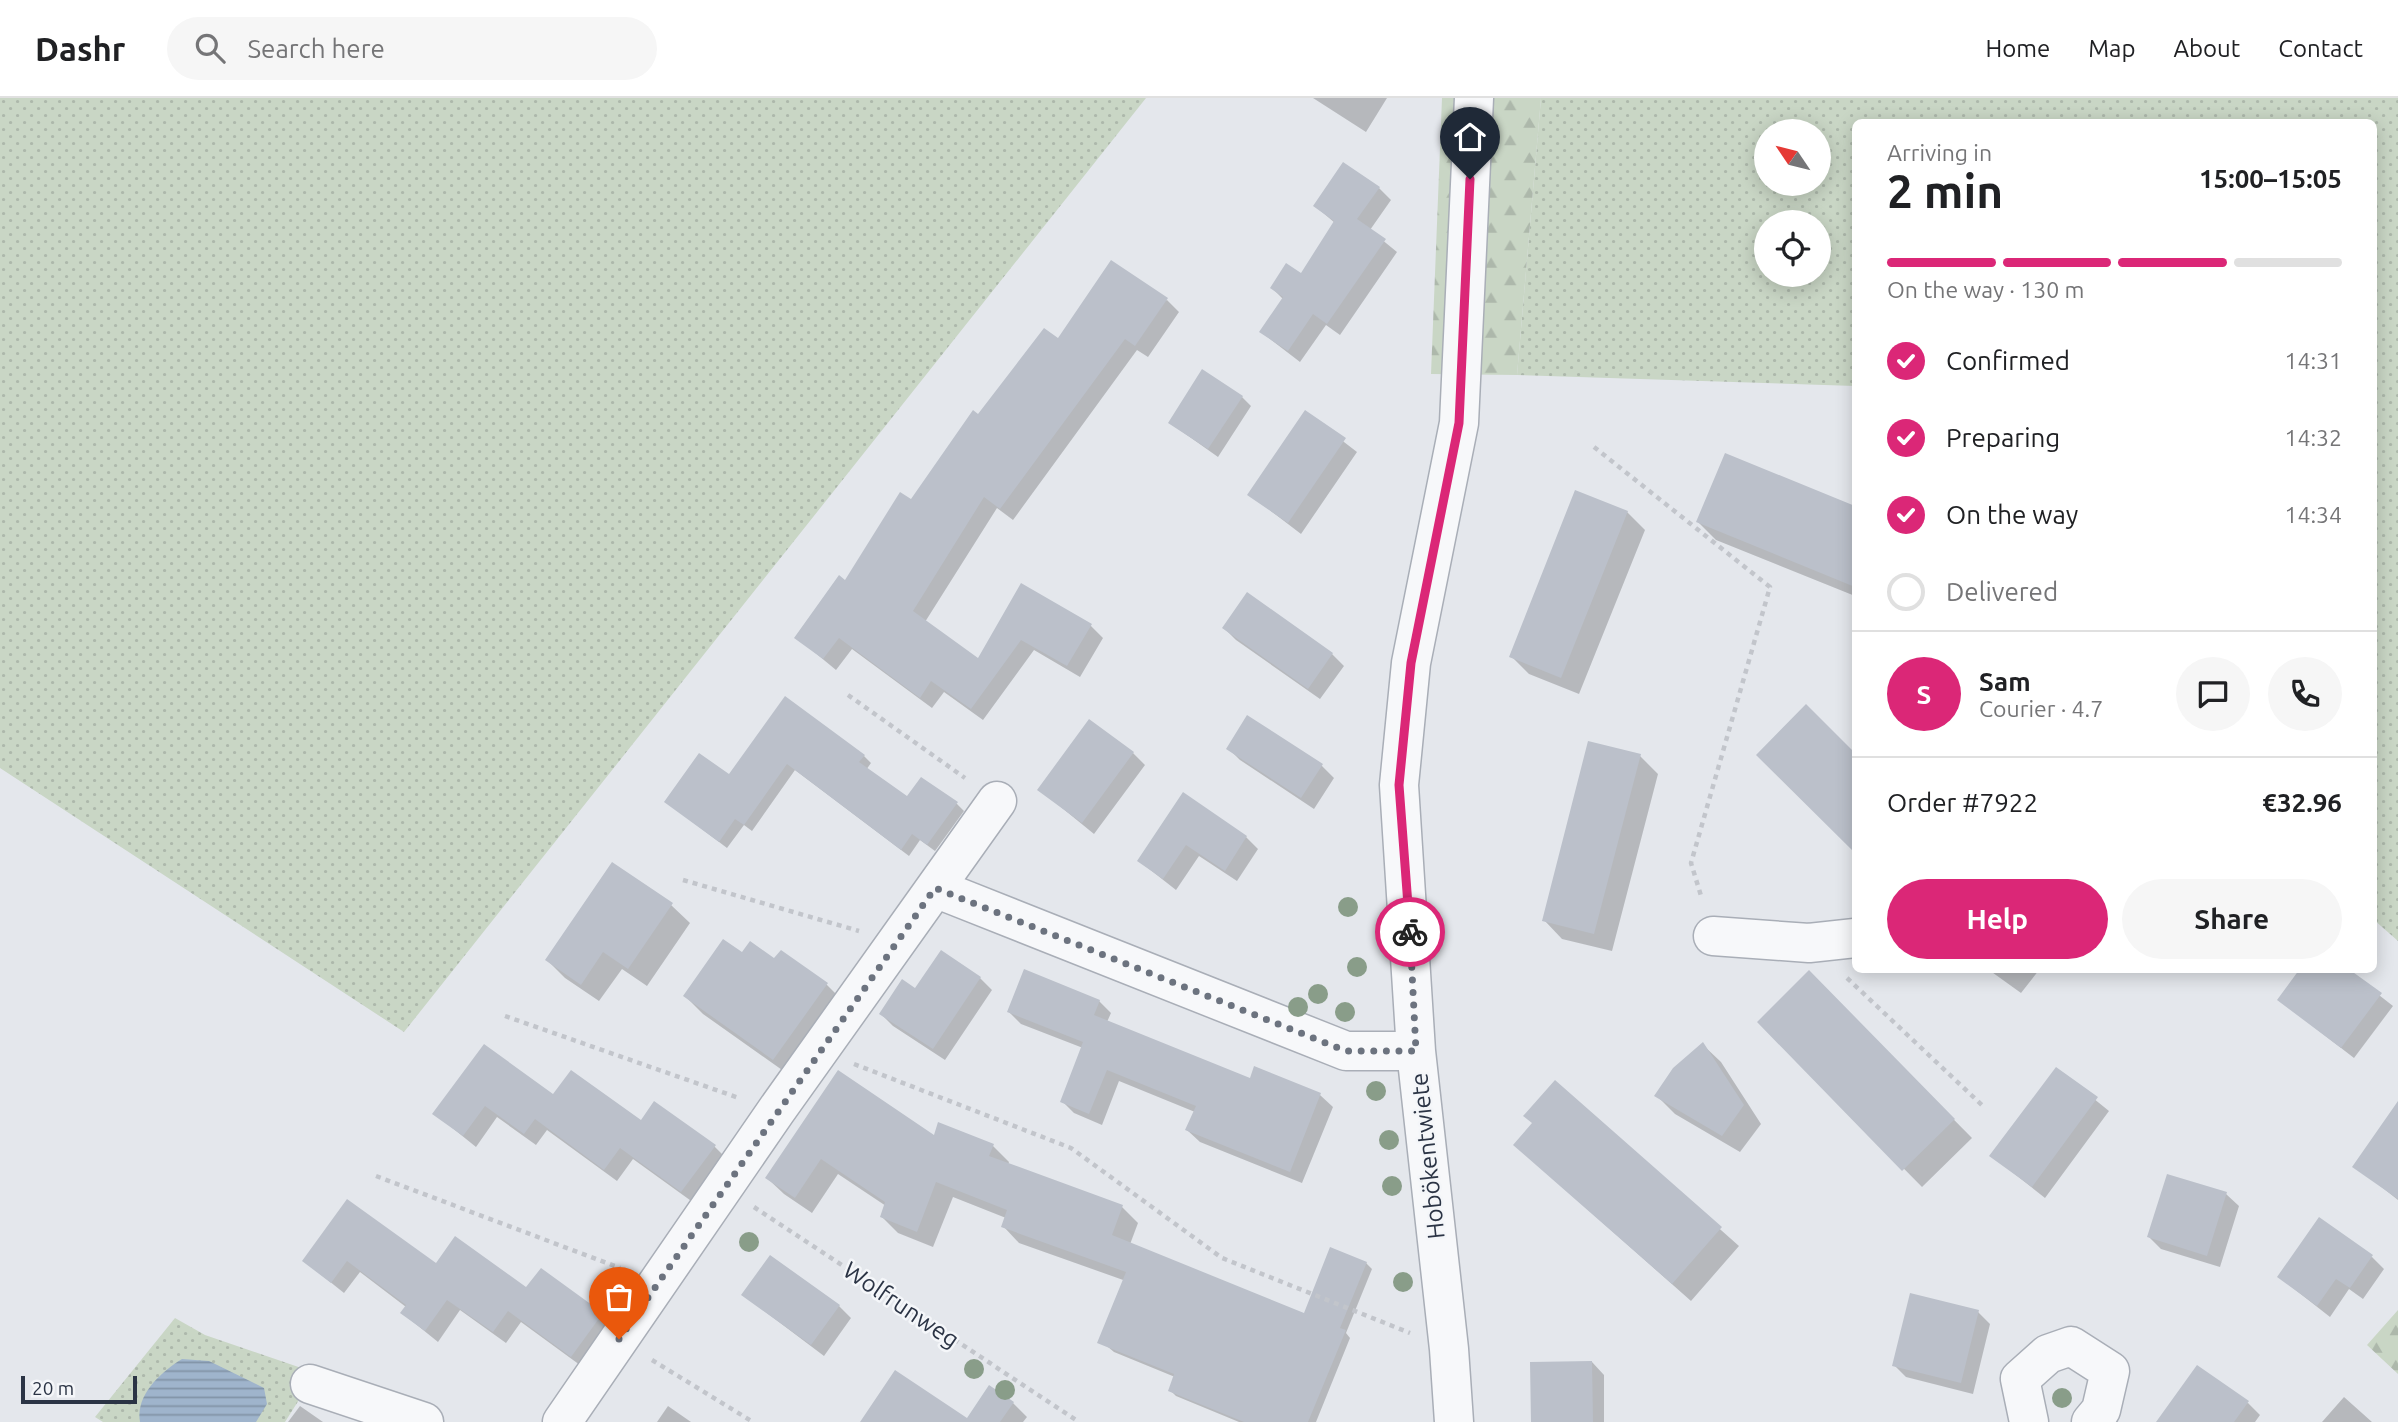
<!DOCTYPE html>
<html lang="en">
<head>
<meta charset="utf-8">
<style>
  body { margin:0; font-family:Ubuntu,sans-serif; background:#f6f6f6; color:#202124; height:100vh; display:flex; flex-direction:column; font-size:26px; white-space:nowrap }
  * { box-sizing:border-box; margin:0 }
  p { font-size:23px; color:#757577 }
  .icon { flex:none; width:38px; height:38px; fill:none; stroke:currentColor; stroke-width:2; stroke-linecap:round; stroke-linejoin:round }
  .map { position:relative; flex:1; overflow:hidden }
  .panel { position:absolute; left:1852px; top:21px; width:525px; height:854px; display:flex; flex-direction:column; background:#fff; border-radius:10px; box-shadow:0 4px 18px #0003 }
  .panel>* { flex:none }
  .needle { width:46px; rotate:305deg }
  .controls { position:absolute; left:1754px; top:21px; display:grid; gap:14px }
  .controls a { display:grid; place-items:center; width:77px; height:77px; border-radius:50%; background:#fff; box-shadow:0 4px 18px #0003; font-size:35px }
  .scale { position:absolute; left:21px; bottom:18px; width:116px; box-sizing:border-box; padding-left:7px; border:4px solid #2b3445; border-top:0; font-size:19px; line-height:24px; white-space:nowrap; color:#2b3445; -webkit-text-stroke:5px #f4f6f9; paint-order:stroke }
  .pin { position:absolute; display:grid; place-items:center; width:60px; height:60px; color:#fff; margin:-72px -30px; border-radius:50% 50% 50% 0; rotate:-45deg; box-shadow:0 0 7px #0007 }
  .pin .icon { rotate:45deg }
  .courier { position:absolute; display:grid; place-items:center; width:70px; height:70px; margin:-35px; border:5px solid #db2777; border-radius:50%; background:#fff; color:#222; box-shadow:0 2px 9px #0007 }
  .headline em { font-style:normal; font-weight:600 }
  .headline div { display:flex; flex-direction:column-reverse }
  .headline { display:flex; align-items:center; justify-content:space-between; height:119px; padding:0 35px }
  h1 { font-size:46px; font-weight:600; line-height:52px }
  .bar { display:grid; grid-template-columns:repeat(4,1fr); gap:10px 7px; align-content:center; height:84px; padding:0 35px }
  .bar i { height:9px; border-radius:5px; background:#e0e0e0 }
  .bar .current { background:#db2777 }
  .bar p { grid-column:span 4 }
  .line { display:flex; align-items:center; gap:18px; padding:0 35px; border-top:2px solid #e0e0e0 }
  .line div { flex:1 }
  .round { display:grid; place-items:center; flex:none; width:74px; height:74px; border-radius:37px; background:#f6f6f6 }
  ol { padding:0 35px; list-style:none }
  li { display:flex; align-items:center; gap:21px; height:77px }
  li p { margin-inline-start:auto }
  li .icon { padding:7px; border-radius:50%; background:#db2777; color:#fff; stroke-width:4 }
  li:last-child { color:#757577 }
  li i { width:38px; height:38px; border:4px solid #e0e0e0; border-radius:50% }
  .cta { display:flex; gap:14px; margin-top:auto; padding:14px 35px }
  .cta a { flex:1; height:80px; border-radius:42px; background:#db2777; color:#fff; font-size:28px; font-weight:600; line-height:80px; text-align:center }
  .cta a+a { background:#f6f6f6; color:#202124 }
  header { display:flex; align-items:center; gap:42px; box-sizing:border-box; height:98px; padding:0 35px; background:#fff; border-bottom:2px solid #e0e0e0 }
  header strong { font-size:33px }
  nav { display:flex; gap:38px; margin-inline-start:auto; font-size:24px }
  .search { width:490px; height:63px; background:#f6f6f6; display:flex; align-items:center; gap:18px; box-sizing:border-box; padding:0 24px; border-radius:38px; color:#757577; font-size:26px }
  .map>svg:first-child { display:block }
  .grass { fill:url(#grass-dots); fill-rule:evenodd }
  .forest { fill:url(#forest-firs) }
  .water { fill:url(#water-rules) }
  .shadow { fill:#0003 }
  .building { fill:#bbc0ca }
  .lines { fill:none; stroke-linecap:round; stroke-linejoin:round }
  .minor-casing { stroke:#a9aeb7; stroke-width:41 }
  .path { stroke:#c2c5cb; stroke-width:4.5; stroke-dasharray:5 5; stroke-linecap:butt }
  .minor { stroke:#f7f8fa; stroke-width:38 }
  .tree { fill:#899d89 }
  .done { stroke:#6c737f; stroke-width:7; stroke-dasharray:0 12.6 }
  .route { stroke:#db2777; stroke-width:9 }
  .labels { text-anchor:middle; stroke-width:5; stroke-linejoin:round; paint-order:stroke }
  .street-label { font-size:24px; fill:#2b3445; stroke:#f4f6f9 }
</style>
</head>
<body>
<header>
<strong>Dashr</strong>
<div class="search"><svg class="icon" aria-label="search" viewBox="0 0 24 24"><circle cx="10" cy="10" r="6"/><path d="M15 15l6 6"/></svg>Search here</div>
<nav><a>Home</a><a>Map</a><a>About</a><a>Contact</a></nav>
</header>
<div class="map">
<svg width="2398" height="1324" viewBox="0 0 2398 1324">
  <defs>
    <pattern id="grass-dots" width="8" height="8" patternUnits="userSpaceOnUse" patternTransform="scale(1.75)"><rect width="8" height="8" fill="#c9d6c5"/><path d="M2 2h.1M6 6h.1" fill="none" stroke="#adb8ab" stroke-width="1.8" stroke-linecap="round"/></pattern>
    <pattern id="forest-firs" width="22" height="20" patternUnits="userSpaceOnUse" patternTransform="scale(1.75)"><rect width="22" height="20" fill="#c9d6c5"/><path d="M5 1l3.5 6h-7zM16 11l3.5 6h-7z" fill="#adb8ab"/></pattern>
    <pattern id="water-rules" width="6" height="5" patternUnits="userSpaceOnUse" patternTransform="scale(1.75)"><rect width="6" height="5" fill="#9fb4cc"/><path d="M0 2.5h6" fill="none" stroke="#8293a7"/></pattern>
  </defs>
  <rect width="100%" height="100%" fill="#e4e7ec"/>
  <!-- grass -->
  <path class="grass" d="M0 0H1146L404 934 0 670Z
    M1541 0H2398V843L2373 821V24H1855V288L1517 277ZM1766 33H1818V86H1766ZM1766 124H1818V177H1766Z
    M175 1220 205 1237 316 1275 285 1324H103L95 1319Z"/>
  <!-- forest -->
  <path class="forest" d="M1442 0H1541L1517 277 1431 276Z
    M2398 1212V1276L2367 1247Z"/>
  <!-- water -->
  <path class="water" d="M182 1261 209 1263 264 1290 267 1306 256 1324H140C135 1297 161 1274 182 1261Z"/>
  <!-- shadow -->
  <path class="shadow" d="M1313 0H1387L1366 34Z
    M1379 90 1391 102 1370 132 1397 154 1340 237 1326 227 1300 264 1261 234 1283 201 1272 190 1301 177 1335 125 1315 108Z
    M1167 202 1179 214 1148 259 1137 252 1013 422 997 410 925 524 979 562 1021 488 1091 528 1103 540 1080 579 1034 552 983 622 944 594 932 610 852 551 836 572 796 539 846 485 979 318 1058 243Z
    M1242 299 1251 308 1218 359 1170 325Z
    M1305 314 1357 354 1301 436 1249 396Z
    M1855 410V498L1716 442 1698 424Z
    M1627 414 1645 432 1579 596 1529 576 1511 558Z
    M1224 530 1332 556 1344 568 1320 601 1236 542Z
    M785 601 864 658 871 665 866 672 908 701 957 706 964 713 935 753 920 742 909 758 795 672 752 733 744 727 727 750 666 704 729 678Z
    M1248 620 1322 668 1334 680 1314 711 1240 662 1228 650Z
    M1133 655 1145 667 1094 736 1040 692Z
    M1640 658 1658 676 1612 853 1562 841 1544 822Z
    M1183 697 1246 739 1258 751 1237 783 1199 758 1176 792 1139 763Z
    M671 807 690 825 647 888 622 871 599 903 565 880 547 862Z
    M781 854 827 887 845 905 792 979 703 916 685 898 743 856 775 863Z
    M1989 872H2039L2021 895Z
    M2301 872H2347L2393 908 2354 960 2279 902Z
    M1809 875 1972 1040 1922 1089 1759 924Z
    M980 880 992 892 945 962 893 928 881 916 915 893Z
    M1099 903 1111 915 1107 924 1251 982 1255 971 1320 997 1333 1009 1302 1085 1200 1044 1187 1032 1195 1014 1119 983 1102 1027 1074 1015 1062 1003 1083 950 1021 926 1009 914Z
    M1703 947 1721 964 1761 1026 1740 1054 1675 1016 1657 998Z
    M484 948 553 999 714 1048 726 1060 694 1105 633 1061 617 1083 547 1032 536 1047 497 1019 476 1049 435 1016Z
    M2057 971 2109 1013 2045 1100 1992 1058Z
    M839 975 935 1039 993 1048 1009 1064 1008 1067 1122 1109 1138 1125 1129 1149 1126 1183 1019 1145 1003 1128 1006 1120 953 1099 933 1149 898 1135 882 1119 886 1108 838 1076 812 1115 784 1096 767 1080Z
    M1555 985 1739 1148 1691 1203 1515 1047 1534 1026Z
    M2398 1035V1102L2355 1068Z
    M2168 1078 2226 1096 2239 1108 2220 1169 2161 1151 2149 1139Z
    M347 1103 436 1168 527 1191 542 1172 614 1229 584 1270 521 1224 506 1245 460 1212 438 1244 402 1215 406 1209 360 1174 344 1195 304 1163Z
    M2372 1159 2384 1171 2363 1201 2349 1191 2330 1219 2279 1179Z
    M1366 1165 1372 1171 1346 1235 1350 1240 1316 1324H1239L1176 1298 1170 1292 1175 1279 1114 1254 1108 1249 1305 1218Z
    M743 1197 839 1208 851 1220 824 1258Z
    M1978 1214 1990 1226 1973 1296 1906 1279 1894 1267Z
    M1592 1264 1604 1277V1324H1532Z
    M2344 1299 2372 1324H2322Z
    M1013 1305 1027 1319 1023 1324H873L967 1323Z
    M2248 1305 2260 1317 2255 1324H2158Z
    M300 1308 323 1324H288Z
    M668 1308 691 1324H657Z"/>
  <!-- building -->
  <path class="building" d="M1343 64 1380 89 1357 121 1386 141 1327 226 1313 216 1288 253 1259 234 1283 199 1270 190 1286 165 1301 175 1334 123 1313 108Z
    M1111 162 1168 200 1135 248 1125 241 1000 411 984 399 913 513 978 560 1021 485 1092 526 1067 568 1021 542 971 611 931 583 920 600 839 540 823 561 794 540 839 477 845 482 900 394 911 401 973 312 978 316 1044 230 1058 240Z
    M1202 271 1243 298 1208 351 1168 325Z
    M1305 312 1346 340 1288 425 1247 397Z
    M1725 355 1855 408V489L1696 424Z
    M1575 392 1628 413 1561 580 1509 559Z
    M1247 494 1333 555 1308 591 1222 530Z
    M785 598 865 657 859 664 907 698 921 679 958 704 927 747 912 736 901 752 787 666 744 727 735 721 719 744 664 704 699 655 729 676Z
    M1806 606 1855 655V755L1756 657Z
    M1247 617 1323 666 1301 700 1226 651Z
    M1089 621 1134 654 1082 725 1037 692Z
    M1588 643 1641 656 1594 836 1542 823Z
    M1183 694 1247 738 1225 773 1186 747 1163 781 1137 763Z
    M612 764 673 805 628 871 603 854 581 887 545 862Z
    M723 841 742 854 750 843 774 860 781 852 828 885 773 962 683 898Z
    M941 852 981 879 933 951 879 916 902 881 915 890Z
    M1024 871 1100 902 1094 917 1250 980 1254 968 1321 995 1290 1074 1185 1032 1196 1008 1107 972 1089 1016 1060 1004 1083 944 1007 914Z
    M1809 872 1955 1021 1902 1073 1757 924Z
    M2299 872H2350L2382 895 2341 950 2277 902Z
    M1703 944 1744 1007 1722 1038 1654 998 1673 970Z
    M484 946 553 996 571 972 641 1022 654 1003 716 1047 681 1094 620 1050 604 1072 535 1021 524 1036 485 1008 463 1038 432 1016Z
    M2056 969 2098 999 2032 1089 1989 1058Z
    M838 972 934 1037 938 1024 994 1046 989 1058 1123 1107 1112 1137 1304 1215 1330 1149 1367 1164 1340 1230 1346 1232 1308 1324H1244L1168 1293 1174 1276 1097 1245 1126 1174 1001 1129 1007 1112 936 1084 917 1134 880 1119 885 1104 821 1061 795 1100 765 1080Z
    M1555 982 1722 1129 1672 1186 1513 1047 1532 1025 1523 1018Z
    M2398 1003V1101L2352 1069Z
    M2167 1076 2227 1094 2207 1158 2147 1139Z
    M347 1101 436 1165 455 1138 526 1189 541 1170 603 1215 571 1259 508 1213 493 1234 447 1202 425 1233 400 1215 406 1207 347 1163 331 1185 302 1163Z
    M2319 1119 2373 1157 2350 1190 2336 1181 2317 1208 2277 1179Z
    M770 1157 840 1207 811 1247 741 1197Z
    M1910 1195 1979 1212 1961 1285 1892 1268Z
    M1592 1263 1593 1324H1531L1530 1264Z
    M2197 1267 2249 1303 2234 1324H2156Z
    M895 1272 967 1320 989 1287 1014 1304 1000 1324H860Z"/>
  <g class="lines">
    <!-- minor casing -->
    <g class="minor-casing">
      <path id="minor" d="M935 790 997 703
        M1713 838 1809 845 1855 840
        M310 1286 424 1324
        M562 1324 776 1013 935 790 1346 953H1416
        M1454 1324 1449 1251 1416 953 1399 687 1411 565 1459 325 1474 0
        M2029 1324 2020 1281 2048 1256 2071 1248 2110 1273 2101 1312 2091 1324"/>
    </g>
    <!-- path -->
    <path class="path" d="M1594 349 1770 489 1691 765 1702 801
      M848 597 965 680
      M683 782 859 833
      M1847 880 1984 1009
      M505 918 739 1000
      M854 966 1071 1050 1222 1160 1410 1235
      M376 1078 620 1170
      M754 1109 1079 1324
      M652 1262 753 1324"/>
    <!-- minor -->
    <use href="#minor" class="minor"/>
  </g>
  <!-- trees -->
  <g class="tree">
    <circle cx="1348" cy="809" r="10"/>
    <circle cx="1357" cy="869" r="10"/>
    <circle cx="1318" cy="896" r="10"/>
    <circle cx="1298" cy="909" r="10"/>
    <circle cx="1345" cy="914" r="10"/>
    <circle cx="1376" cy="993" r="10"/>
    <circle cx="1389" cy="1042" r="10"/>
    <circle cx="1392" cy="1088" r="10"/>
    <circle cx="749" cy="1144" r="10"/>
    <circle cx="1403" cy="1184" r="10"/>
    <circle cx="974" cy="1271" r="10"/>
    <circle cx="1005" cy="1292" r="10"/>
    <circle cx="2062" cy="1300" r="10"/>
  </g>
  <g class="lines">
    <!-- done -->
    <path class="done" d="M619 1241 935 790 1346 953H1416L1410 834"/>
    <!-- route -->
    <path class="route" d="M1410 834 1399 687 1411 565 1459 325 1470 81"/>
  </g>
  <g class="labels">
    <!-- street labels -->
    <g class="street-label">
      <text transform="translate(1428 1058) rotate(-96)" y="8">Hobökentwiete</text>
      <text transform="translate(901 1207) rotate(34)" y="8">Wolfrunweg</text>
    </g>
  </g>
</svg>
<div class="controls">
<a><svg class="needle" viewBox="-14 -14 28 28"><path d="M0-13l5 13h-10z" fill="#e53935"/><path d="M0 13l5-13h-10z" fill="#757577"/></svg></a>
<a><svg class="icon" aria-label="locate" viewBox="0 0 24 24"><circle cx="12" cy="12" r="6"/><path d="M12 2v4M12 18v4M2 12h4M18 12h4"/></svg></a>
</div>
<div class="scale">20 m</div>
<div class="pin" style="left:619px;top:1241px;background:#ea580c"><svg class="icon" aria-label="bag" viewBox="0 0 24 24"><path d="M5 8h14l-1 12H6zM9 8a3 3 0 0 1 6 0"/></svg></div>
<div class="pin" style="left:1470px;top:81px;background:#1f2937"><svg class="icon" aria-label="home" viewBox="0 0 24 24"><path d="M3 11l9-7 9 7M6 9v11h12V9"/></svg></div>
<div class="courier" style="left:1410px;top:834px"><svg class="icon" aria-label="bike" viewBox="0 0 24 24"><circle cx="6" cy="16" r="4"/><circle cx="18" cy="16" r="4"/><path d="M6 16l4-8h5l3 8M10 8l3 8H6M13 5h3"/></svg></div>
<section class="panel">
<div class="headline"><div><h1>2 min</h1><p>Arriving in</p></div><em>15:00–15:05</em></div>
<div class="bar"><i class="current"></i><i class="current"></i><i class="current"></i><i></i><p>On the way · 130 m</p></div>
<ol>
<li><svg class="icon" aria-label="check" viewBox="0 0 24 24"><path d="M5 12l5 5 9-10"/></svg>Confirmed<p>14:31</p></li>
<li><svg class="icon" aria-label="check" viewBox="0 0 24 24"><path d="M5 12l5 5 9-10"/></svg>Preparing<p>14:32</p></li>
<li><svg class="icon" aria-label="check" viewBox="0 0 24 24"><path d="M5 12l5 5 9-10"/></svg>On the way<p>14:34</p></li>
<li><i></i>Delivered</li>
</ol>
<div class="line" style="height:126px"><b class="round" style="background:#db2777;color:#fff">S</b><div><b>Sam</b><p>Courier · 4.7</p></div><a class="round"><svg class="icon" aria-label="chat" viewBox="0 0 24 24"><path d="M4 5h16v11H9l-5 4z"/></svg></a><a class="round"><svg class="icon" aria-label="phone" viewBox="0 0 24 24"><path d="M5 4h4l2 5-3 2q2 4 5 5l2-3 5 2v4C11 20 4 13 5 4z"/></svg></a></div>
<div class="line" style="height:91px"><div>Order #7922</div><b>€32.96</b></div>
<div class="cta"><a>Help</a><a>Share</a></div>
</section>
</div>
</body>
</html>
